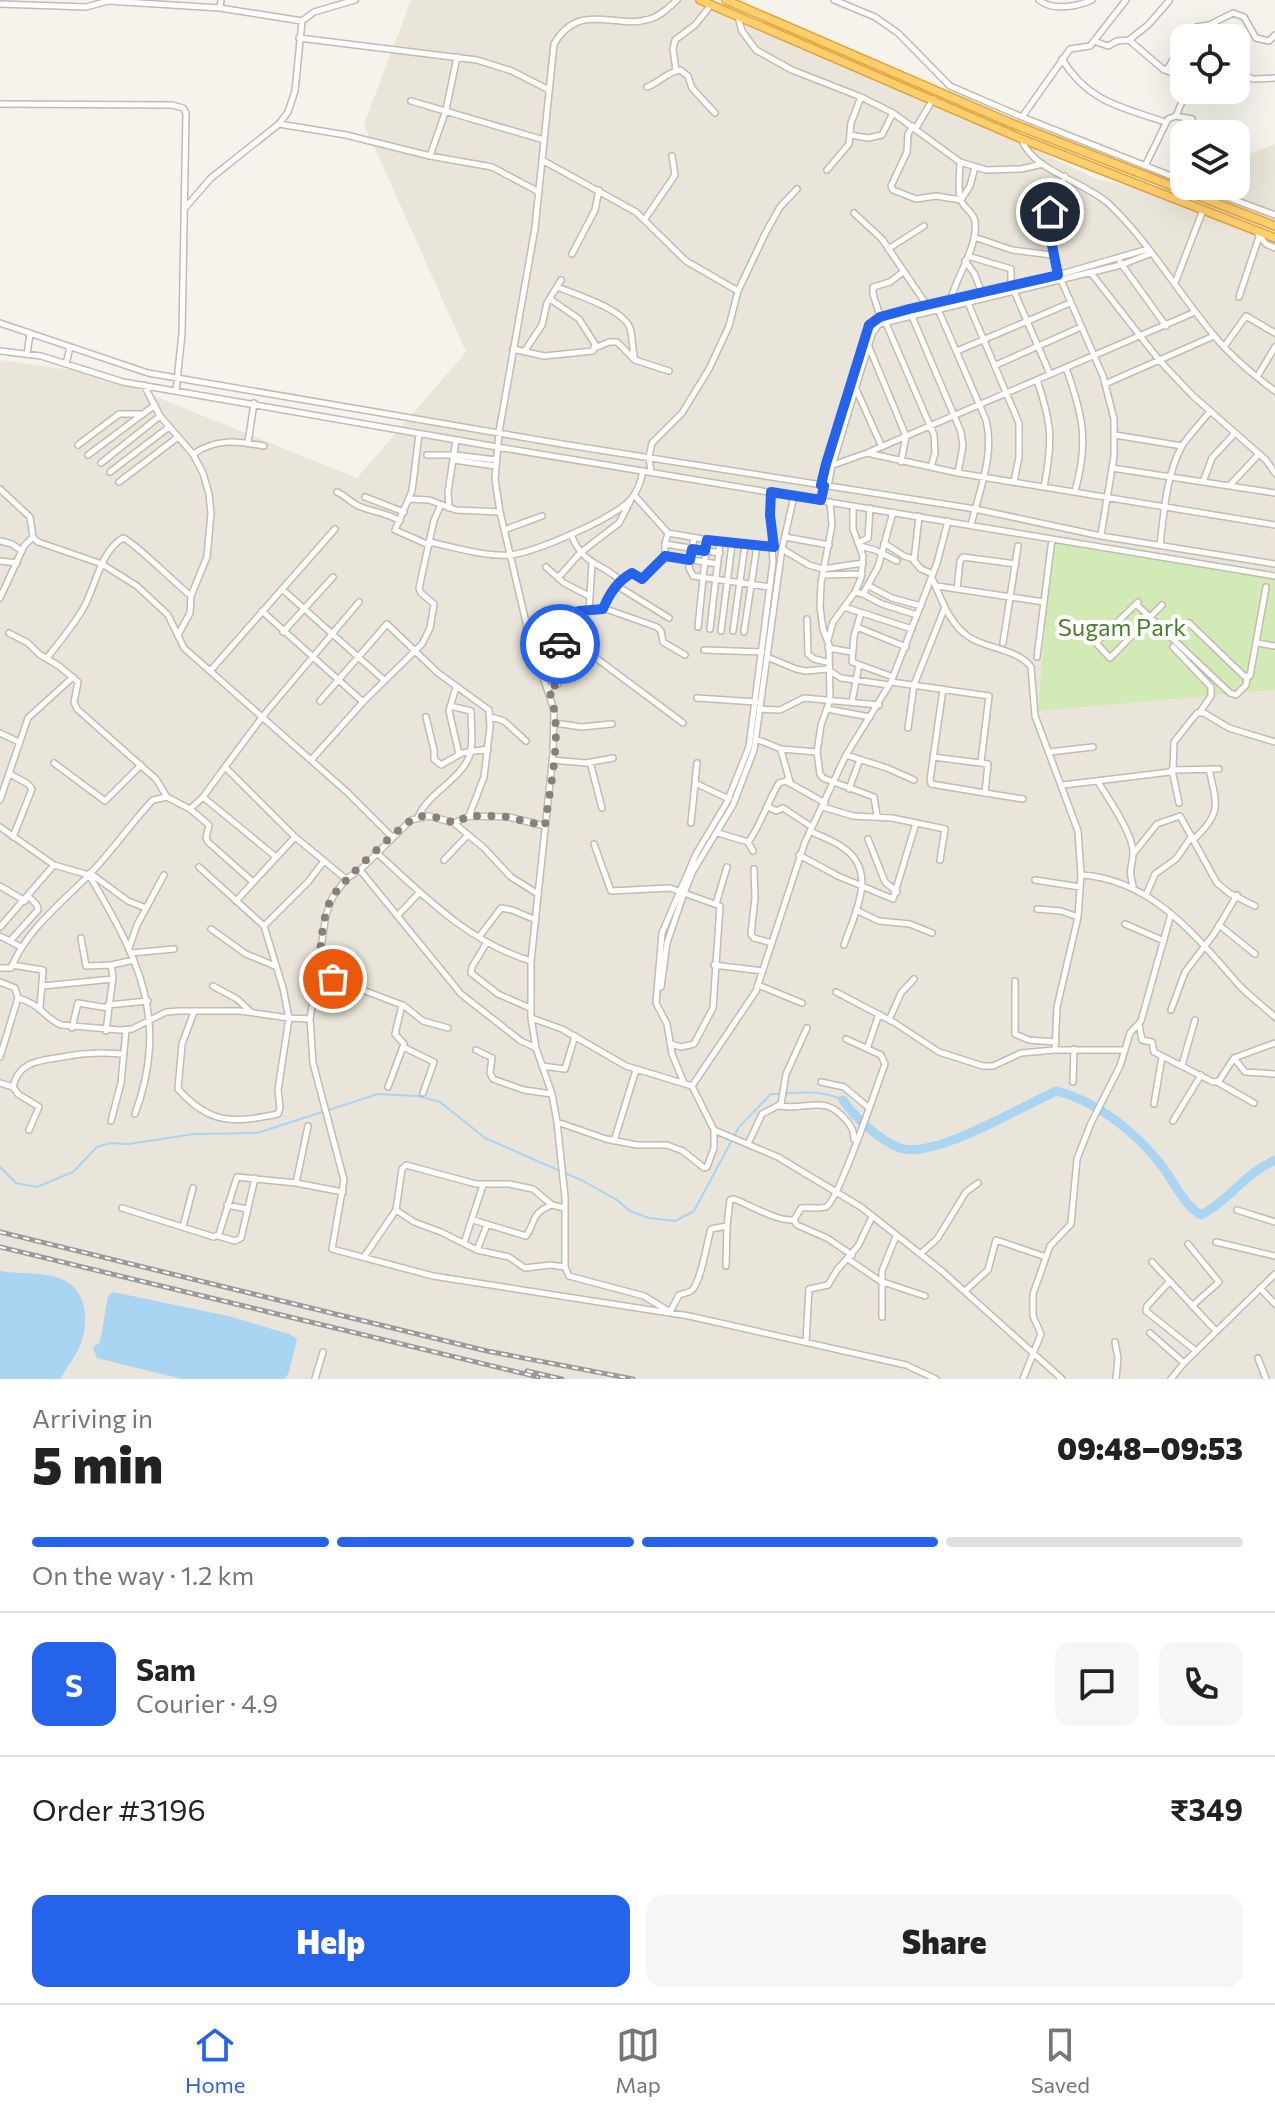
<!DOCTYPE html>
<html lang="en">
<head>
<meta charset="utf-8">
<style>
  body { margin:0; font-family:Commissioner,sans-serif; background:#f6f6f6; color:#222; height:100vh; display:flex; flex-direction:column; font-size:30px; white-space:nowrap }
  * { box-sizing:border-box; margin:0 }
  p { font-size:26px; color:#767676 }
  .icon { flex:none; width:44px; height:44px; fill:none; stroke:currentColor; stroke-width:2; stroke-linecap:round; stroke-linejoin:round }
  .map { position:relative; height:1379px; overflow:hidden }
  .sheet { display:flex; flex-direction:column; background:#fff; flex:1 }
  .sheet>* { flex:none }
  .fabs { position:absolute; left:1170px; top:24px; display:grid; gap:16px }
  .fabs a { display:grid; place-items:center; width:80px; height:80px; border-radius:16px; background:#fff; box-shadow:0 8px 32px #0002; font-size:40px }
  .pin { position:absolute; display:grid; place-items:center; width:68px; height:68px; color:#fff; margin:-34px; border:4px solid #fff; border-radius:50%; box-shadow:0 2px 8px #0007 }
  .courier { position:absolute; display:grid; place-items:center; width:80px; height:80px; margin:-40px; border:6px solid #2563eb; border-radius:50%; background:#fff; color:#222; box-shadow:0 2px 10px #0007 }
  .overview em { font-style:normal; font-weight:800 }
  .overview div { display:flex; flex-direction:column-reverse }
  .overview { display:flex; align-items:center; justify-content:space-between; height:136px; padding:0 32px }
  h1 { font-size:52px; font-weight:800; line-height:60px }
  .bar { display:grid; grid-template-columns:repeat(4,1fr); gap:12px 8px; align-content:center; height:96px; padding:0 32px }
  .bar i { height:10px; border-radius:6px; background:#e0e0e0 }
  .bar .on { background:#2563eb }
  .bar p { grid-column:span 4 }
  .line { display:flex; align-items:center; gap:20px; padding:0 32px; border-top:2px solid #e0e0e0 }
  .line div { flex:1 }
  .round { display:grid; place-items:center; flex:none; width:84px; height:84px; border-radius:16px; background:#f6f6f6 }
  .primary-button { display:flex; gap:16px; margin-top:auto; padding:16px 32px }
  .primary-button a { flex:1; height:92px; border-radius:16px; background:#2563eb; color:#fff; font-size:32px; font-weight:800; line-height:92px; text-align:center }
  .primary-button a+a { background:#f6f6f6; color:#222 }
  .tab-bar { display:flex; justify-content:space-around; align-items:center; height:112px; border-top:2px solid #e0e0e0; background:#fff; font-size:22px; color:#767676 }
  .tab-bar a { display:grid; justify-items:center; gap:4px }
  .tab-bar .on { color:#2563eb }
  .map>svg:first-child { display:block }
  .residential { fill:#eae5da }
  .green { fill:#d2eab5 }
  .water { fill:#a9d4f2 }
  .lines { fill:none; stroke-linecap:round; stroke-linejoin:round }
  .stream { stroke:#a9d4f2; stroke-width:2 }
  .river { stroke:#a9d4f2; stroke-width:9 }
  .minor-casing { stroke:#c2bbae; stroke-width:8 }
  .highway-casing { stroke:#e0a43c; stroke-width:10 }
  .minor { stroke:#fff; stroke-width:5 }
  .highway { stroke:#ffcf6e; stroke-width:7 }
  .rail-casing { stroke:#9a9a9a; stroke-width:5 }
  .rail { stroke:#fff; stroke-width:2; stroke-dasharray:6; stroke-linecap:butt }
  .done { stroke:#878178; stroke-width:8; stroke-dasharray:0 14.4 }
  .route { stroke:#2563eb; stroke-width:10 }
  .labels { text-anchor:middle; stroke-width:8; stroke-linejoin:round; paint-order:stroke }
  .park-label { font-size:24px; fill:#4a7f2a; stroke:#fff }
</style>
</head>
<body>
<div class="map">
<svg width="1275" height="1379" viewBox="0 0 1275 1379">
  <rect width="100%" height="100%" fill="#f6f3ec"/>
  <!-- residential -->
  <path class="residential" d="M411 0H695L959 113 1094 178 1156 193 1184 181V186H1236V159L1275 144V1379H0V360L100 374 357 478 466 352 364 124Z"/>
  <!-- green -->
  <path class="green" d="M1052 539 1275 576V690L1038 711Z"/>
  <!-- water -->
  <path class="water" d="M0 1271C20 1274 38 1272 56 1277 84 1285 90 1314 82 1340 78 1353 67 1367 60 1379H0Z
    M113 1292 228 1316 289 1334 297 1339 289 1372 285 1379H182L97 1358 93 1347 100 1342 108 1296Z"/>
  <g class="lines">
    <!-- stream -->
    <path class="stream" d="M786 1093C806 1092 825 1091 843 1100
      M0 1167 16 1183 37 1187 73 1172 97 1147 110 1143 129 1144 194 1134 257 1133 378 1094 418 1096 440 1102 485 1138 583 1181 617 1200 630 1211 649 1218 675 1221 694 1211 739 1127 771 1094H779"/>
    <!-- river -->
    <path class="river" d="M843 1100C856 1119 879 1140 900 1148 935 1160 1022 1105 1057 1091 1098 1102 1137 1133 1162 1166 1174 1182 1184 1205 1201 1215 1229 1201 1245 1173 1275 1160"/>
    <!-- minor casing -->
    <g class="minor-casing">
      <path id="minor" d="M834 0 875 17 898 33 950 86 1022 117 1184 181
        M1039 0C1052 11 1077 7 1092 0
        M0 4 86 7 108 1 220 8 302 21
        M220 8 221 0
        M738 17 742 31 756 50 792 70 861 97 893 113 960 162 986 170 1021 169 1043 164
        M299 38 477 60 512 71 549 90
        M1186 38 1196 27 1209 25 1233 13 1244 17 1256 38 1269 41 1275 35
        M1129 40 1148 25 1169 1
        M1094 41 1108 46 1117 41 1129 40 1164 70 1168 68 1184 41
        M1062 59C1088 102 1121 107 1165 122
        M676 70 673 49 675 40 695 25 711 5
        M1165 70 1184 78
        M1236 71 1253 79 1275 78
        M647 87C658 83 669 71 680 70L688 76 692 88 715 113
        M411 101 544 140
        M0 104 172 105 183 108 186 113 182 333 176 391
        M1176 116 1187 90
        M1022 117 1070 49 1090 46 1126 0
        M279 124 346 135 430 156 492 167 539 192
        M913 126 908 134 907 152 891 186 893 190 916 199 936 196 961 200 970 186 975 167
        M916 128 933 99
        M850 135 868 138 882 135 893 113
        M1022 140C1032 170 1085 182 1109 204 1149 242 1177 291 1212 333 1230 356 1252 374 1275 391
        M430 156 446 110 457 57
        M542 160 636 212 686 261 738 291
        M1145 166 1168 119 1176 116 1192 119
        M827 170 849 144 851 123 861 97
        M1065 176 1050 207V212L1056 219 1052 245 1055 266 1103 376 1114 419V456L1101 535
        M1197 186 1275 215
        M185 208 211 178 279 124 288 112 295 91 302 21 314 12 355 0
        M854 213 882 239 926 304
        M645 219 675 175 672 156
        M1258 234 1266 244 1275 248
        M974 237 1012 250 1052 255
        M888 249 924 226
        M572 254 595 210 599 190
        M968 256 1011 269V286
        M965 261 974 273 982 293
        M1120 262 1166 326
        M1091 273 1159 360 1192 395 1266 460 1275 473
        M1175 283 1203 210
        M557 287C575 294 623 309 630 328 633 338 632 350 635 360
        M1014 291 1050 374
        M1239 297 1259 237
        M951 299C957 274 978 248 975 221 973 211 964 209 961 200 957 189 960 173 960 162
        M968 303 1019 423V457L1014 482
        M937 307 986 420C995 455 979 491 971 525
        M911 314 961 432 963 446 958 473
        M881 319 873 294V287L890 282 903 272
        M885 321 934 435 935 453 931 467
        M0 323 148 373 568 445 975 509 1101 536 1275 564
        M869 347 906 436 901 462
        M1224 347 1246 316 1275 333
        M595 348 609 342H617L635 360 669 371
        M513 349 544 356 593 351 595 344 579 319 550 299
        M0 351 41 356 123 382 497 447 1275 576
        M957 351 1070 303
        M524 352 542 325 547 303 561 280
        M27 354 30 334
        M66 364 70 347
        M996 365 1081 327
        M1066 368C1083 415 1089 442 1075 491
        M1257 377 1275 347
        M1037 380C1052 424 1053 441 1044 487
        M1105 384 1214 336
        M144 385 160 416 193 454 203 473 209 494 211 513 207 557 191 596 190 613 178 635
        M856 389 882 447
        M419 434 412 491 395 530 429 545
        M1115 435 1182 446
        M248 443 254 403
        M78 445 119 414H140
        M867 453 958 473 1275 525
        M193 454C217 438 237 441 264 446
        M88 455 155 405
        M427 455H455L496 460
        M454 460 495 466
        M101 463 160 416
        M833 465 867 453 1195 312
        M1112 468 1275 493
        M110 472 169 427
        M651 472 649 457 652 443 682 413 709 369 729 326 738 291 766 232 780 207 797 189
        M119 482 178 437
        M1203 482 1212 458 1235 433
        M821 485 867 332 876 319 883 316 1058 275 1148 249
        M1230 485 1259 454
        M828 486 832 466 872 334 879 324 1121 265 1152 253
        M0 489 30 517 33 537 38 542 102 564 137 586 168 615 184 648 347 792 392 837
        M337 492C346 496 352 504 361 507 374 512 387 513 400 521
        M634 495 668 533 732 544 774 547
        M365 497 404 512
        M410 499 429 500 456 510 500 512
        M449 508 448 492 456 440
        M919 516 914 561 921 569 933 574
        M504 530 542 516
        M668 533 665 544V556L718 564
        M571 534C582 565 601 562 621 581
        M785 537 829 545
        M694 538 689 568 693 576 770 587
        M0 541 12 544 22 551
        M430 542C452 547 487 557 509 555 534 553 615 518 631 499 638 491 641 481 643 471
        M858 543 868 538 870 508
        M884 543 904 556 914 559
        M665 544 720 553
        M1160 545C1164 513 1166 475 1182 446 1190 434 1201 423 1210 411
        M860 546 875 550 897 561
        M782 549 809 565 823 569 863 563
        M0 561 17 563
        M546 567 564 583 589 596
        M823 575 862 574
        M558 578 580 553 619 523 630 502
        M932 578C941 598 949 624 969 637 987 649 1018 649 1031 667L1035 716 1078 831 1081 875
        M616 585 669 618
        M869 586 892 598 921 606
        M937 586 1044 602
        M282 589 384 680
        M957 589 960 561 963 557 1016 564
        M855 592 863 594 878 567 893 512
        M863 594 882 604 917 615
        M0 598 24 546 33 537
        M1138 602 1096 643 1110 658 1162 605
        M1136 604 1230 693 1236 695 1246 685 1247 677
        M844 607 912 629
        M603 609C609 594 617 581 632 573L642 579 665 556
        M589 610 592 564
        M262 611 363 702
        M861 613 854 636 852 662 893 677
        M807 619 808 654 814 659 827 662
        M1189 623 1244 676H1250L1266 587
        M698 627 707 540
        M857 627 906 647
        M710 629 720 542
        M721 631 732 544
        M733 631 745 545
        M283 632 333 577
        M744 632 757 546
        M9 633 28 643 39 654 59 666 78 682 74 702 77 709 156 779 167 797
        M529 635H557L572 640 683 723
        M547 635 550 624 568 625 579 611 606 609 657 627 661 631 663 642 685 655
        M828 640 833 622 855 592 861 578 863 556 853 529V506
        M1003 643 1018 546
        M1257 643 1275 646
        M1173 647 1211 687V696L1200 712
        M828 648 851 652
        M704 650 762 652
        M767 657 796 669 806 671 827 669 841 678 889 685
        M1037 657 1052 539
        M47 658C60 641 75 624 85 605 96 584 101 551 123 538 132 540 178 586 191 596
        M211 670 335 529
        M891 682 989 696 981 762
        M456 687 449 711 459 754
        M548 688 558 684 560 636
        M697 698 756 702
        M320 701 387 624 438 673 489 710 490 727 484 777 469 816 454 823
        M852 702 859 665
        M759 709 780 710 804 698 879 705
        M827 709 870 717
        M426 717 434 750V759L441 765 462 753 488 749
        M491 717 504 721 526 741
        M555 723 581 727 612 724
        M908 728 914 685 945 607
        M0 733 19 742
        M756 739 781 749 817 752 820 774 823 778 874 797 877 816
        M781 750 790 782
        M817 752 821 725 830 700 829 645 823 629 820 607 821 583 832 525 830 502
        M1049 752 1093 747
        M846 755 887 768 914 780
        M933 757 988 764 985 793 931 784 930 780 943 689
        M311 760 363 702 422 644 430 628 434 604 421 593 419 588 434 520 441 505
        M552 760 586 763 613 758
        M590 762 602 808
        M54 763 105 801 141 765
        M225 767 263 716 359 602
        M10 774 28 784 32 789 13 837
        M1098 782C1108 798 1134 835 1133 854 1132 870 1128 867 1133 886
        M695 783 729 799
        M1063 785 1170 772 1173 768 1174 742 1197 713H1204L1229 728 1275 742
        M849 789 860 759
        M985 793 1023 799
        M203 797 276 857
        M0 800 28 718 73 677
        M1179 803 1172 770 1219 769
        M767 806 776 811 783 808 812 827
        M823 807 853 816 892 818 945 829 940 860
        M190 809 209 825 206 838 208 842 253 882
        M469 816 509 817 545 826
        M418 817C428 793 460 780 469 757 474 745 471 725 471 711L450 706
        M691 823 697 763
        M0 827 54 865 89 875C138 958 170 1018 135 1114
        M810 831C822 837 835 841 845 849 878 873 854 915 844 945
        M718 833 748 842 753 851
        M868 839 885 882 897 892
        M1194 839C1222 813 1217 805 1209 769
        M748 842C757 833 770 797 779 783L786 781 825 803
        M594 844 611 891 670 888 720 906 713 1008 694 1044 681 1047 671 1044
        M376 852C423 895 468 942 531 961
        M1133 854 1157 824 1180 816 1217 883 1229 893 1255 906
        M799 855 838 876 893 899 916 823
        M444 860 468 835
        M199 867 264 926 283 988 289 1018 310 1019
        M754 869 755 898 751 934 754 938 772 943
        M360 870 461 994 521 1041 536 1048 552 1094 557 1122 565 1197V1267L569 1276 644 1296 670 1312 679 1295C683 1293 688 1293 691 1291 701 1284 707 1241 711 1229L727 1226 730 1200 734 1199C752 1206 776 1221 794 1220
        M90 873 128 901 146 908
        M1035 880 1080 887
        M0 886 25 901
        M538 894 511 877 484 848 454 823 429 816 411 820 360 870 346 879 332 898 326 915 310 1019 313 1063 344 1180 332 1249 433 1276 689 1316 906 1365 936 1379
        M1146 895 1155 874 1176 859 1192 836
        M236 901 295 837
        M716 904 727 867
        M1037 909 1061 911 1078 917
        M856 910 879 921 910 924 932 933
        M398 915 420 892
        M1125 924 1164 941
        M1219 925 1255 954
        M264 926 308 882 324 861
        M0 927 54 865
        M211 929 246 954 275 966
        M0 936 21 947
        M479 937 501 908 512 910 536 920
        M81 938 86 966 111 965 134 960
        M10 941 38 910 37 905 29 897
        M487 942 472 967 471 973 498 994 530 1008
        M129 948 137 925 164 875
        M131 953 174 949
        M12 965 43 970 40 1008
        M714 965 763 971
        M0 968H11C26 931 60 904 87 877 111 853 130 824 153 800L167 797 190 809 203 797 225 767 295 837 346 879
        M318 973 402 1005 395 1034 404 1044 388 1087
        M1015 981V1034L1029 1040 1056 1042
        M0 982 15 988 18 998 0 1057
        M758 985 802 1003
        M43 986 113 979
        M213 986 237 999 250 1011
        M661 987 667 943 684 893 693 871 733 805 754 750 782 549 794 496
        M836 992 895 1023 939 1052 983 1066H993L1021 1053 1055 1050
        M18 998C41 1004 43 1017 61 1025L120 1030 132 1029 166 1012 180 1011H240L289 1018 278 1090 280 1108 278 1114C233 1123 210 1125 178 1089L182 1044 194 1012
        M108 1005 148 1001
        M403 1005 423 1021 448 1028
        M1171 1010 1185 972 1214 934 1237 895
        M531 1018V961L553 754 554 710 529 635 500 512 495 479 499 432 535 228 554 44C580 0 614 30 650 19 661 16 669 7 677 0
        M889 1020 901 993 914 979
        M1139 1025 1142 1040 1152 1042 1154 1052 1213 1082 1219 1081 1234 1058 1275 1043
        M72 1028 78 1003 108 1008
        M106 1031 113 977 111 965
        M846 1039 881 1055 885 1064C878 1083 838 1202 826 1207 820 1209 808 1207 801 1208L794 1220 797 1225 827 1238 852 1255
        M403 1047 434 1062 423 1093
        M536 1048 531 1018 562 1029 626 1066 692 1086 714 1130 778 1157 861 1207 943 1272 1062 1379
        M867 1049 879 1014
        M476 1050 492 1058 490 1073 493 1079 524 1090 552 1094
        M1125 1050H1055L1057 1007 1078 917 1081 875C1151 879 1195 935 1238 984 1249 996 1263 1006 1275 1017
        M1234 1058 1245 1072 1275 1074
        M1182 1065 1195 1020
        M542 1066 565 1069 575 1036
        M821 1082 844 1087 869 1108
        M1073 1082 1074 1049
        M1217 1082 1254 1103
        M0 1083 13 1087
        M684 1083 672 1054 667 1024 656 1003 662 933 696 854 727 802 749 747 773 562 770 515 771 493
        M692 1086 756 991 805 842 846 755 891 682 937 563 948 521
        M1154 1104 1162 1057
        M780 1106C808 1111 824 1093 847 1121 852 1128 854 1131 854 1139
        M111 1121 121 1083 126 1030
        M1173 1121 1201 1075
        M557 1122 606 1139 637 1145H667L683 1151 704 1168 707 1167 714 1148V1131
        M29 1130 39 1107 18 1094 13 1087C19 1058 45 1061 68 1056 88 1052 104 1053 124 1054
        M614 1141 636 1070
        M748 1144 762 1114 781 1104 786 1074 807 1028
        M296 1183 308 1126
        M227 1205 247 1209
        M552 1205 533 1189 509 1184H476L406 1165 402 1169 396 1210 414 1222 441 1232 477 1250 509 1257 525 1268 550 1265 565 1267
        M122 1208 214 1237 219 1234 237 1177 296 1183 343 1192
        M1237 1210 1275 1222
        M473 1220 526 1236C536 1223 530 1213 552 1205L565 1208
        M183 1227 193 1188
        M218 1236 235 1241 241 1238 255 1178
        M1216 1242 1275 1256
        M464 1243 483 1185
        M1188 1244 1219 1282 1192 1306
        M477 1250 487 1225
        M920 1254 937 1239 966 1192 978 1183
        M364 1257 396 1210
        M848 1259 880 1281 925 1296
        M1152 1262 1216 1331
        M726 1266 727 1226
        M1170 1281 1147 1306 1146 1311 1196 1351
        M1260 1288 1275 1304
        M965 1291 988 1270 996 1240 1046 1257
        M882 1317V1271L896 1236
        M1150 1333 1184 1363
        M806 1342 809 1289 828 1285 837 1270 858 1246 872 1217
        M1115 1342 1118 1358 1116 1379
        M1258 1358 1266 1379
        M315 1379 323 1352
        M1023 1379 1041 1334 1033 1316V1294L1050 1246 1071 1224 1077 1159 1091 1123 1120 1066 1130 1033 1141 1021 1171 914
        M1171 1379 1184 1363 1275 1274"/>
    </g>
    <!-- highway casing -->
    <g class="highway-casing">
      <path id="highway" d="M700 0 1022 139 1275 238
        M726 0 1013 124 1275 226"/>
    </g>
    <!-- minor -->
    <use href="#minor" class="minor"/>
    <!-- highway -->
    <use href="#highway" class="highway"/>
    <!-- rail casing -->
    <g class="rail-casing">
      <path id="rail" d="M0 1232 487 1351 633 1379
        M0 1247 538 1377
        M527 1371 562 1379"/>
    </g>
    <!-- rail -->
    <use href="#rail" class="rail"/>
  </g>
  <g class="lines">
    <!-- done -->
    <path class="done" d="M333 979 318 973C321 949 321 921 331 899 336 887 406 820 417 817 430 814 443 819 454 823L469 816H503L545 826C550 783 565 729 548 688L558 684 560 644"/>
    <!-- route -->
    <path class="route" d="M560 644V636L547 635 550 624 565 626 579 611 603 609C609 594 617 581 632 573L642 579 665 556 690 560 692 549 705 551 707 540 774 547 770 515 771 492 821 500 824 486 821 485 826 464 869 325 880 317 909 309 1058 275 1052 245 1056 219 1050 212"/>
  </g>
  <g class="labels">
    <!-- park labels -->
    <g class="park-label">
      <text x="1122" y="636">Sugam Park</text>
    </g>
  </g>
</svg>
<div class="fabs">
<a><svg class="icon" aria-label="locate" viewBox="0 0 24 24"><circle cx="12" cy="12" r="6"/><path d="M12 2v4M12 18v4M2 12h4M18 12h4"/></svg></a>
<a><svg class="icon" aria-label="layers" viewBox="0 0 24 24"><path d="M12 4l9 5-9 5-9-5zM3 14l9 5 9-5"/></svg></a>
</div>
<div class="pin" style="left:333px;top:979px;background:#ea580c"><svg class="icon" aria-label="bag" viewBox="0 0 24 24"><path d="M5 8h14l-1 12H6zM9 8a3 3 0 0 1 6 0"/></svg></div>
<div class="pin" style="left:1050px;top:212px;background:#1f2937"><svg class="icon" aria-label="home" viewBox="0 0 24 24"><path d="M3 11l9-7 9 7M6 9v11h12V9"/></svg></div>
<div class="courier" style="left:560px;top:644px"><svg class="icon" aria-label="car" viewBox="0 0 24 24"><path d="M5 17H2v-5l4-1 3-4h7l3 4 3 1v5h-3M9 17h6M6 11h13"/><circle cx="7" cy="17" r="2"/><circle cx="17" cy="17" r="2"/></svg></div>
</div>
<section class="sheet">
<div class="overview"><div><h1>5 min</h1><p>Arriving in</p></div><em>09:48–09:53</em></div>
<div class="bar"><i class="on"></i><i class="on"></i><i class="on"></i><i></i><p>On the way · 1.2 km</p></div>
<div class="line" style="height:144px"><b class="round" style="background:#2563eb;color:#fff">S</b><div><b>Sam</b><p>Courier · 4.9</p></div><a class="round"><svg class="icon" aria-label="chat" viewBox="0 0 24 24"><path d="M4 5h16v11H9l-5 4z"/></svg></a><a class="round"><svg class="icon" aria-label="phone" viewBox="0 0 24 24"><path d="M5 4h4l2 5-3 2q2 4 5 5l2-3 5 2v4C11 20 4 13 5 4z"/></svg></a></div>
<div class="line" style="height:104px"><div>Order #3196</div><b>₹349</b></div>
<div class="primary-button"><a>Help</a><a>Share</a></div>
</section>
<nav class="tab-bar">
<a class="on"><svg class="icon" aria-label="home" viewBox="0 0 24 24"><path d="M3 11l9-7 9 7M6 9v11h12V9"/></svg>Home</a>
<a><svg class="icon" aria-label="map" viewBox="0 0 24 24"><path d="M3 6l6-2 6 2 6-2v14l-6 2-6-2-6 2zM9 4v14M15 6v14"/></svg>Map</a>
<a><svg class="icon" aria-label="saved" viewBox="0 0 24 24"><path d="M7 4h10v16l-5-4-5 4z"/></svg>Saved</a>
</nav>
</body>
</html>
